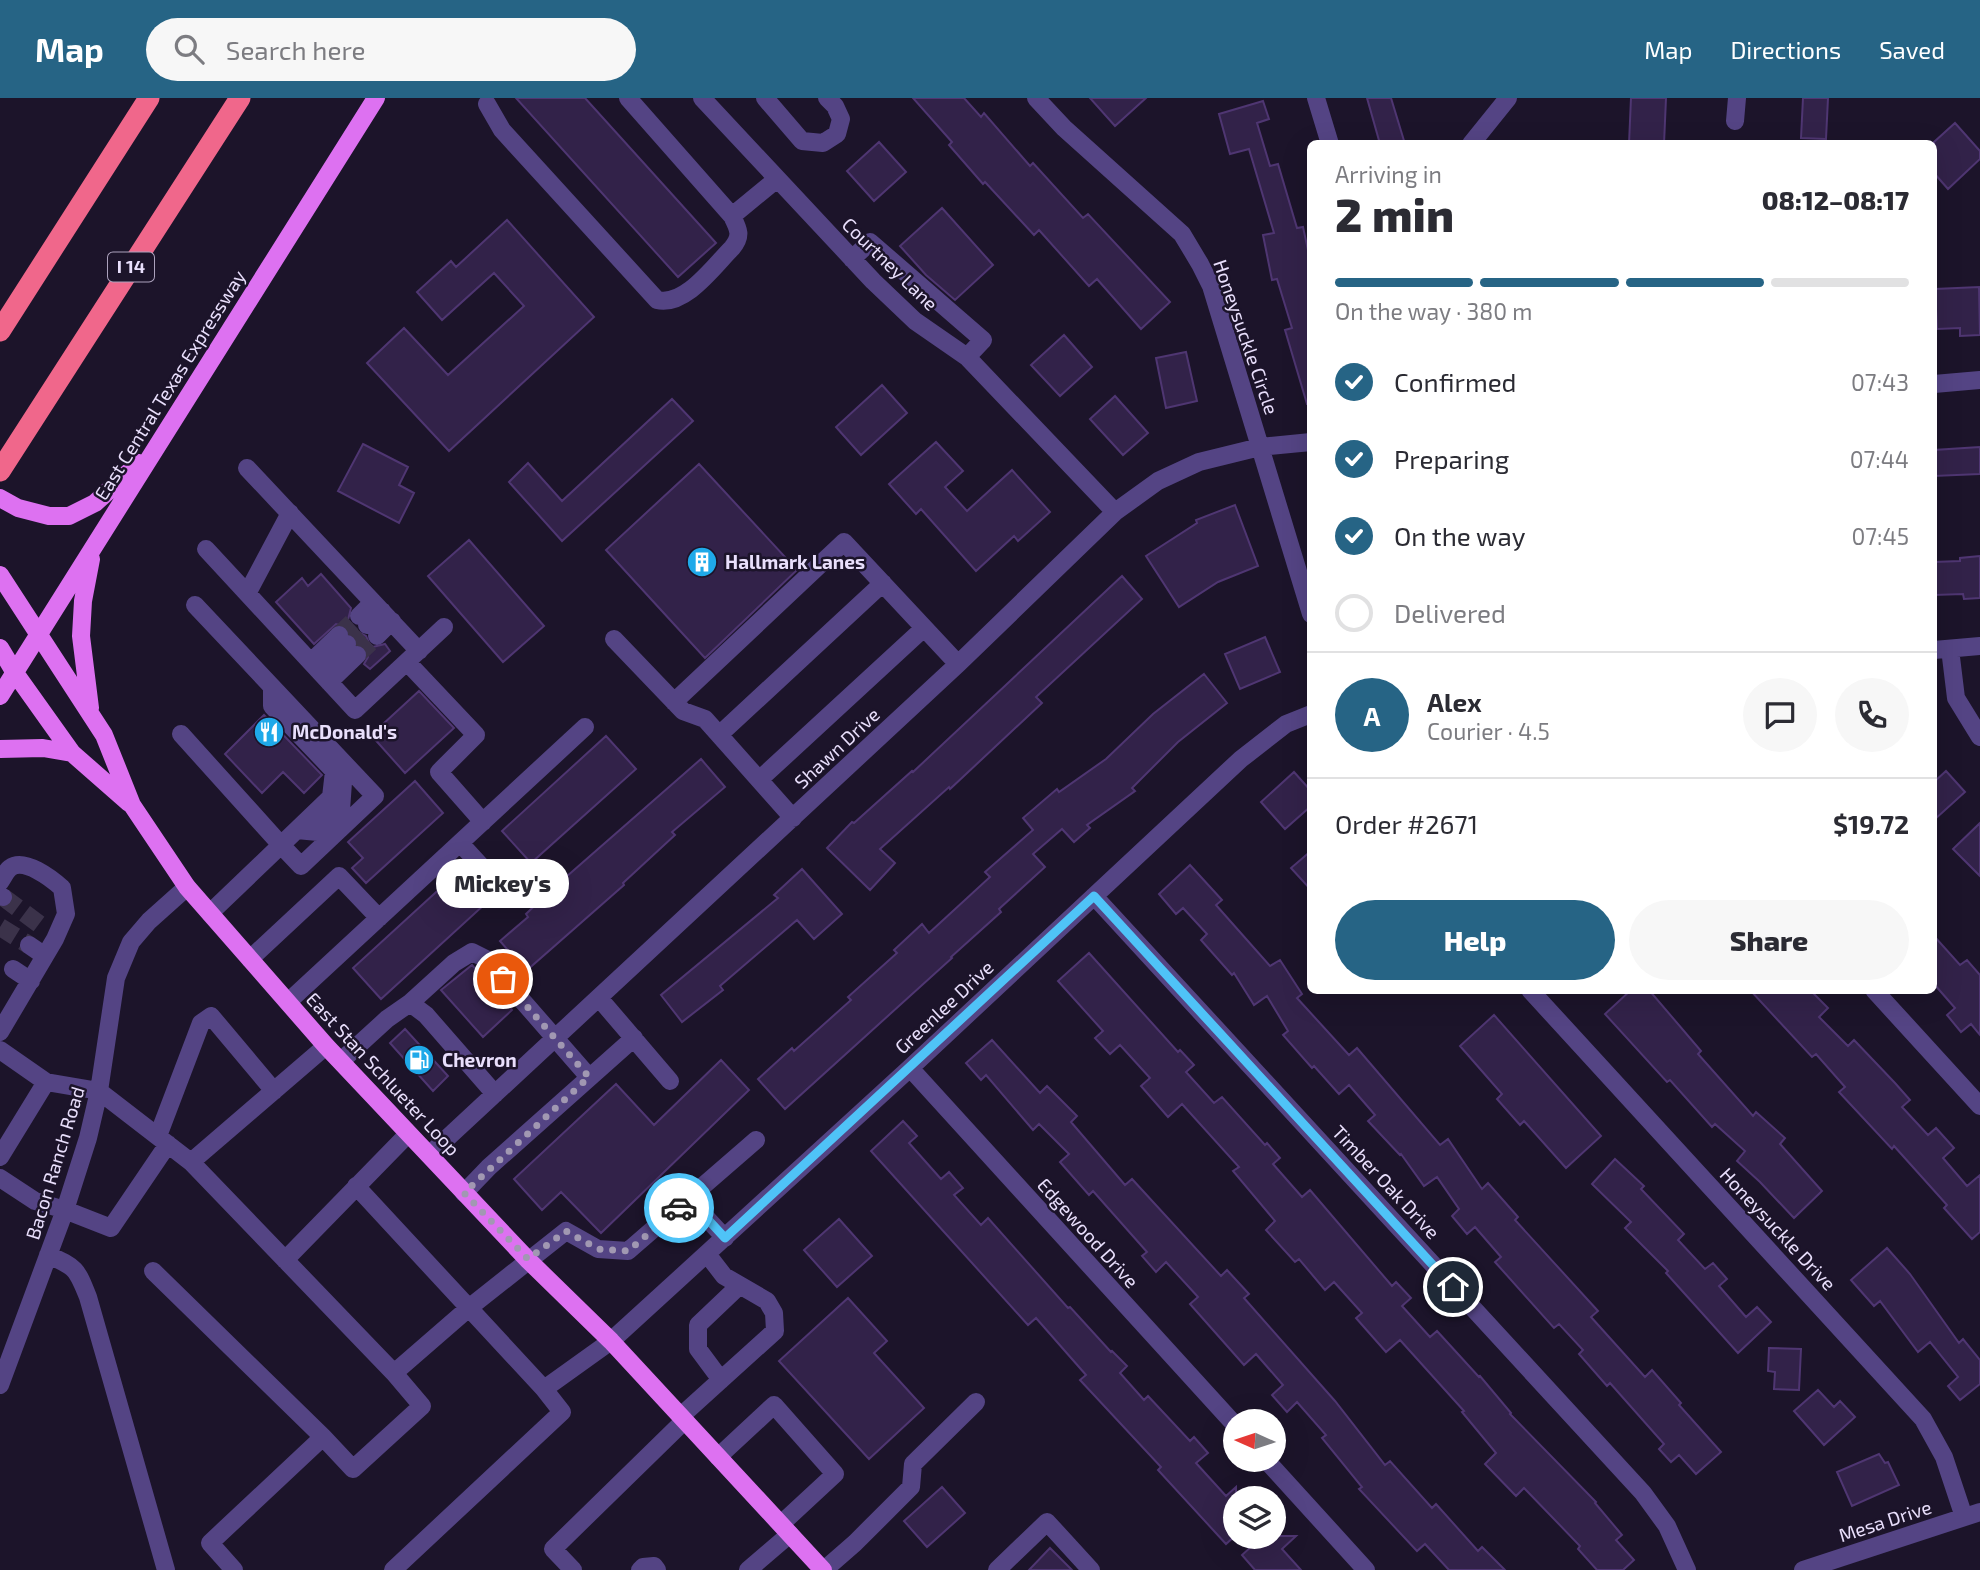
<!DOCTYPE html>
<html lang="en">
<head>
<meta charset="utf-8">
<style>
  body { margin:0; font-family:"Exo 2",sans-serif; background:#f7f7f7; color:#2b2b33; height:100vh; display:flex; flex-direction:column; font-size:26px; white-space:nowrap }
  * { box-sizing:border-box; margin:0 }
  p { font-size:23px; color:#7c7c81 }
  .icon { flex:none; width:38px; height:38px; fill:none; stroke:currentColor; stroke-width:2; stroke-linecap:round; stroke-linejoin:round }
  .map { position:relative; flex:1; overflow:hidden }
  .drawer { position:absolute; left:1307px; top:42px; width:630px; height:854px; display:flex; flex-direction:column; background:#fff; border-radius:10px; box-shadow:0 7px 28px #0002 }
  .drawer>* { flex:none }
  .needle { width:46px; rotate:273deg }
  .tools { position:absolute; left:1223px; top:1311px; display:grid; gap:14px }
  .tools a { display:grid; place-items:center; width:63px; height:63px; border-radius:50%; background:#fff; box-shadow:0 7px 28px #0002; font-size:35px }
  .pin { position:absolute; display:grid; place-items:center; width:60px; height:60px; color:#fff; margin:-30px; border:4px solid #fff; border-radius:50%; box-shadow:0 2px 7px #0007 }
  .courier { position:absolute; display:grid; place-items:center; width:70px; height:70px; margin:-35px; border:5px solid #4fc3f7; border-radius:50%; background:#fff; color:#222; box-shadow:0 2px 9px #0007 }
  .bubble { position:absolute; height:49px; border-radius:24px; background:#fff; box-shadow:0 7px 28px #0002; font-size:23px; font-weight:800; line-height:49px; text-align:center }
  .head em { font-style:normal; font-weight:800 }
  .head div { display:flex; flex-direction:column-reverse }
  .head { display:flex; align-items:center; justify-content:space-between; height:119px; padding:0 28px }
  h1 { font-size:46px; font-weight:800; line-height:52px }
  .bar { display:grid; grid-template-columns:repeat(4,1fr); gap:10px 7px; align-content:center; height:84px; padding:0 28px }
  .bar i { height:9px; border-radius:5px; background:#e1e1e2 }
  .bar .selected { background:#266485 }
  .bar p { grid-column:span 4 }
  .line { display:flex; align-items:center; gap:18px; padding:0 28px; border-top:2px solid #e1e1e2 }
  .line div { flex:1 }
  .round { display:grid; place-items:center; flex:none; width:74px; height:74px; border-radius:37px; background:#f7f7f7 }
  ol { padding:0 28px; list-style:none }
  li { display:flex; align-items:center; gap:21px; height:77px }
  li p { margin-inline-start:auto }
  li .icon { padding:7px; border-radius:50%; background:#266485; color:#fff; stroke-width:4 }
  li:last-child { color:#7c7c81 }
  li i { width:38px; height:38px; border:4px solid #e1e1e2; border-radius:50% }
  .primary-button { display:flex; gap:14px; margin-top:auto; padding:14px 28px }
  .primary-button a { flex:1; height:80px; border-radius:42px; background:#266485; color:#fff; font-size:28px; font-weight:800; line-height:80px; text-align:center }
  .primary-button a+a { background:#f7f7f7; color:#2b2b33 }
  header { display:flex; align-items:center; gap:42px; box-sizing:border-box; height:98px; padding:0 35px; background:#266485; color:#fff }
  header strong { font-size:33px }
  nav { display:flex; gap:38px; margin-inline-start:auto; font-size:24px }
  .search { width:490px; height:63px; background:#f7f7f7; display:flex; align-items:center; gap:18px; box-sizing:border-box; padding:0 24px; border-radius:38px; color:#7c7c81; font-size:26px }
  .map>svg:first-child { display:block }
  .building { fill:#322249; stroke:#4f3672; stroke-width:2 }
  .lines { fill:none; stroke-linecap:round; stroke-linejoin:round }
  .minor-tunnel { stroke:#3b324a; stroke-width:18; stroke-dasharray:18 9; stroke-linecap:butt }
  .minor { stroke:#544484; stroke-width:18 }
  .major { stroke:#dd71f1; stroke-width:18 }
  .highway { stroke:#f0678b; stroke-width:21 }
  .done { stroke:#a198b2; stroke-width:7; stroke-dasharray:0 12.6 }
  .route { stroke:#4fc3f7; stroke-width:9 }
  .labels { text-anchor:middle; stroke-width:5; stroke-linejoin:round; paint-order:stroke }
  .shield { fill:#1c142a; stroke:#aca2bd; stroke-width:2 }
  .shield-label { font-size:18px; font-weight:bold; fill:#e9dffc }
  .street-label { font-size:19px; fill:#e9dffc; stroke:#1c142a }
  .poi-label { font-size:19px; font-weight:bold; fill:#e9dffc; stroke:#1c142a; text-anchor:start }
</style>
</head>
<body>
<header>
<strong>Map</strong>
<div class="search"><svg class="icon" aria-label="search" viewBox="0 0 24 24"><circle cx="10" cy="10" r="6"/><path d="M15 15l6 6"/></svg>Search here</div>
<nav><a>Map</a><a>Directions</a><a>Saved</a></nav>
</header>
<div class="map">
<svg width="1980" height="1472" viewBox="0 0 1980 1472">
  <rect width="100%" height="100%" fill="#1c142a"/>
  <!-- building -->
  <path class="building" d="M516 0H585L716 145 678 179Z
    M913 0H964L981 19 984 15 1030 68 1033 65 1083 120 1088 116 1170 204 1141 231 1097 181 1089 188 1039 132 1034 137 985 84 983 86 949 47 952 44Z
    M1090 0H1146L1115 28Z
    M1367 0H1391L1405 46H1380Z
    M1631 0H1666L1664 46H1629Z
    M1803 0H1828L1826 41 1801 40Z
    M1263 3 1269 21 1257 25 1270 68 1278 66 1297 130 1303 129 1311 166V306H1307L1285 232 1292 230 1277 181 1272 182 1263 137 1274 135 1249 51 1230 56 1219 16Z
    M1955 25 1980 53V61L1948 91 1934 75V44Z
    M879 44 906 74 874 103 847 73Z
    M942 110 993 167 955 202 926 177 900 148Z
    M507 122 594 219 449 353 367 265 404 230 448 277 524 208 494 175 442 222 417 194 451 163 456 169Z
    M1979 189 1980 237 1960 238V230L1937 231 1935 191Z
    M1064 237 1092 269 1060 298 1031 267Z
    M1186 254 1197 303 1166 310 1156 260Z
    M882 287 907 315 861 357 836 329Z
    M1115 298 1148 335 1123 357 1090 321Z
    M672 301 693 323 562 443 509 384 528 365 562 403Z
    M936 344 963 373 945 389 967 413 1012 372 1050 414 1018 443 1014 438 976 473 921 411 916 416 889 386Z
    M363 346 408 369 399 387 414 395 399 425 338 393Z
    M1980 349V376L1934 378V352Z
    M699 366 797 472 705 560 606 452Z
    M1235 407 1258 468 1218 484 1179 509 1146 458 1197 425 1196 422Z
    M469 442 544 528 503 564 428 478Z
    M1980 458V500L1964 501 1963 496 1934 497V464L1960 463V460Z
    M321 476 351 510 348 522 358 534 366 538 369 545 373 549 385 546 390 553 370 571 364 566 368 559V554L365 549 358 546 356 539 350 535 347 529 336 526 314 546 276 504 302 480 308 488Z
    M1122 478 1142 501 1036 599 1042 605 950 691 949 689 880 751 895 765 870 792 827 750 852 724 854 725 912 673 913 674Z
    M1265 539 1280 574 1240 591 1225 556Z
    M1204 576 1227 605 1178 644 1132 690 1135 693 1087 727 1090 730 1074 744 1062 731 1033 756 1045 769 999 811 1001 814 951 859 952 860 785 1011 758 981 792 950 794 953 851 902 848 899 897 855 894 852 922 826 929 835 990 779 985 774 1033 732 1023 720 1057 691 1059 694 1106 661 1153 616Z
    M419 593 454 630 405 675 371 637Z
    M264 617 322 677 304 695 283 674 262 695 225 656Z
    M606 638 636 671 531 765 502 733Z
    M701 661 725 689 672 734 675 737 623 785 624 787 526 873 500 843 528 819 526 816 550 793Z
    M1946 673 1965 694 1934 722V684Z
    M1294 674 1311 693V708L1285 731 1261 704Z
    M415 683 443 715 366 785 352 770 363 760 348 744Z
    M1980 725V778L1953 751Z
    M1311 753V792L1291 770Z
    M1190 767 1222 802 1216 807 1270 868 1280 862 1302 896 1297 900 1349 957 1357 950 1440 1047 1448 1041 1482 1091 1488 1085 1518 1119 1515 1122 1598 1213 1591 1219 1645 1279 1652 1272 1681 1305 1679 1307 1721 1354 1696 1376 1679 1357 1671 1364 1659 1351 1664 1346 1610 1285 1607 1288 1579 1256 1583 1252 1559 1226 1554 1230 1495 1164 1501 1159 1475 1129 1467 1136 1452 1118 1459 1111 1437 1079 1424 1088 1401 1056 1400 1057 1368 1023 1375 1017 1349 987 1339 996 1314 968 1312 970 1283 937 1288 933 1267 898 1254 907 1234 875 1232 877 1201 842 1207 836 1183 810 1176 816 1159 796Z
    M802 771 842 816 814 841 797 822 720 888 723 892 682 924 661 897 778 800 774 797Z
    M457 775 485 806 381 901 353 870Z
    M1934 838 1960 867 1967 862 1980 877V937L1971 926 1961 934 1947 917 1955 910 1934 886Z
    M1089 855 1178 954 1180 952 1194 967 1186 974 1214 1005 1222 999 1265 1047 1267 1045 1280 1060 1273 1066 1302 1099 1310 1092 1392 1188 1396 1184 1411 1200 1402 1208 1430 1239 1437 1233 1479 1279 1480 1278 1511 1315 1510 1316 1596 1404 1595 1405 1622 1437 1616 1442 1634 1462 1623 1472H1597L1578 1451 1580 1448 1524 1390 1516 1398 1485 1366 1496 1355 1462 1314 1464 1313 1400 1242 1386 1254 1356 1220 1362 1215 1334 1184 1325 1192 1299 1161 1295 1164 1266 1132 1275 1123 1233 1073 1239 1069 1182 1006 1168 1019 1141 988 1150 980 1120 947 1110 956 1095 940 1103 933 1058 883Z
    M472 867 512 912 483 939 441 892Z
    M1631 892H1649L1701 953 1698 956 1753 1018 1756 1014 1785 1040 1780 1046 1822 1093 1794 1120 1760 1084 1737 1063 1745 1053 1715 1026 1712 1029 1670 982 1667 984 1605 916Z
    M1750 892H1810L1828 910 1819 919 1848 948 1854 942 1895 985 1910 1002 1902 1009 1928 1037 1936 1030 1954 1050 1943 1060 1967 1088 1980 1077V1134L1972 1141 1944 1110 1947 1107 1894 1048 1892 1051 1839 994 1845 989 1816 956 1812 959Z
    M1494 917 1601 1038 1566 1070 1524 1023 1520 1027 1497 1001 1502 996 1460 948Z
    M405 931 448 978 433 993 390 945Z
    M992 942 1040 995 1047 988 1077 1018 1071 1024 1125 1087 1132 1081 1221 1178 1227 1172 1249 1196 1244 1200 1335 1303 1385 1367 1390 1363 1432 1410 1436 1406 1478 1453 1482 1449 1505 1472H1449L1425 1446 1417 1453 1359 1391 1362 1389 1322 1340 1326 1337 1297 1304 1287 1314 1272 1297 1283 1287 1256 1256 1244 1267 1190 1206 1198 1199 1166 1164 1156 1174 1142 1158 1147 1154 1093 1093 1089 1097 1060 1064 1069 1056 1039 1026 1033 1032 986 977 981 982 966 965Z
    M721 962 749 992 601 1135 561 1094 542 1112 514 1081 616 986 654 1027Z
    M903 1023 917 1038 909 1045 941 1081 949 1074 963 1090 954 1097 981 1127 988 1120 1068 1210 1070 1209 1111 1254 1112 1253 1127 1268 1120 1275 1144 1302 1148 1298 1190 1343 1194 1339 1208 1355 1196 1365 1226 1398 1236 1389V1437L1226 1446 1158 1372 1161 1369 1080 1282 1086 1277 1036 1220 1028 1227 871 1053Z
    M1615 1061 1644 1088 1641 1091 1684 1136 1678 1142 1705 1171 1713 1165 1727 1181 1719 1188 1746 1219 1757 1209 1771 1224 1738 1255 1666 1175 1668 1173 1625 1130 1631 1124 1592 1086Z
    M839 1121 872 1158 837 1189 804 1152Z
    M1887 1150 1910 1176 1959 1245 1963 1241 1980 1262V1286L1960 1302 1948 1288 1958 1279 1930 1244 1918 1254 1880 1203 1874 1208 1851 1182Z
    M848 1200 887 1243 874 1255 924 1310 869 1361 779 1263Z
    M1769 1250 1801 1251 1799 1292 1774 1291 1775 1274 1768 1273Z
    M1818 1292 1834 1309 1840 1303 1855 1319 1824 1347 1794 1313Z
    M1879 1356 1885 1365 1888 1364 1899 1387 1852 1408 1837 1374Z
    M942 1389 965 1415 927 1449 904 1423Z
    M1263 1438H1296L1282 1451 1301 1472H1255L1242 1457Z
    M1050 1450 1072 1472H1029Z"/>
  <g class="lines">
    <!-- minor-tunnel -->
    <path class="minor-tunnel" d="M339 537 359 518
      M347 546 367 527
      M357 557 377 538
      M3 799 43 829
      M0 829 29 847"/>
    <!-- minor -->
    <path class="minor" d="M628 0 732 118 777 81
      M702 0 873 183 915 223 967 259 1115 414
      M765 0 802 43 823 45 837 36 841 21 835 8 827 0
      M1036 0 1064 30 1182 136 1200 166 1211 188 1311 516
      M1316 0 1330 46
      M487 6 502 32 657 202C685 209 714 168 732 150 742 138 739 132 732 118
      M1735 23 1737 0
      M1471 46 1508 0
      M852 161 870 144 983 242 967 259
      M1934 286 1980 282
      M247 370 419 553
      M206 451 355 612 444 529
      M248 494 290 415
      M195 507 375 698 301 768 281 747 331 699 334 673 272 608V589
      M359 518 373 504
      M367 527 382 513
      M377 538 392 523
      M614 541 683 613 705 621 793 720
      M1950 551 1956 600 1980 639
      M1934 552 1980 548
      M311 564 339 537
      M407 564 476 637 439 674 483 724
      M319 573 347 546
      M329 584 357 557
      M674 604 844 444 958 566
      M181 636 281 747 210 815
      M719 637 883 485
      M759 682 924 530
      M297 732 318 734 341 712 343 684
      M460 745 503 792
      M0 784C3 780 6 773 10 770 24 759 52 781 62 790L66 816 55 841 0 934
      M0 798 3 799
      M1094 798 1643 1395 1667 1428 1687 1472
      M29 847 45 858
      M250 861 339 778 379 820
      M13 871 31 883
      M1530 892 1923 1321 1944 1359 1964 1419
      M1874 892 1980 1008
      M599 900 670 983
      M288 904 585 629
      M410 905 454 865 472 854 486 861 589 979
      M0 952 46 984
      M341 963 387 921 410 905 426 917 495 996
      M910 970 1236 1328
      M158 1038 201 925 211 918 274 993
      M429 1057 958 566 1115 414 1158 383 1199 364 1260 349 1311 344
      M0 1059 46 984 99 993 191 1064 394 1275 422 1308 353 1371 323 1339 210 1445 234 1472
      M191 1064 326 948
      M0 1080 35 1103 65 1112 111 1130 168 1046
      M356 1088 544 1291 611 1243 910 970 1241 661 1286 626 1311 616
      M464 1095 489 1069 634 940
      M689 1101 725 1140
      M48 1157C76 1169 77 1171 88 1199L166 1472
      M285 1162 408 1036
      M153 1173 323 1339
      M394 1275 470 1209 566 1133 598 1151 628 1153 756 1042
      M721 1282 698 1251V1227L739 1188
      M0 1287 65 1112 88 1040 99 993 116 880 131 844 149 823 187 789
      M681 1318 775 1233 774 1215 767 1203 724 1178 707 1156
      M718 1359 774 1307 835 1376 781 1426
      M1266 1362 1366 1472
      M393 1472 562 1314 544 1291
      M573 1472 553 1451 684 1323
      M640 1472 643 1469 654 1468 657 1472
      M748 1472 790 1436
      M824 1472 855 1445 911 1389 913 1366 976 1304
      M997 1472 1047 1424 1091 1472
      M1803 1472 1980 1414"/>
    <!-- major -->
    <path class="major" d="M0 400 18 410 49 418H69L95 405 139 365
      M0 477 104 637 132 707 187 789 326 948 528 1162 611 1243 823 1472
      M0 550 15 575 72 655 129 705
      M0 598 376 0
      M90 610 81 538 83 503 91 461
      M0 651 43 650 72 655"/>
    <!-- highway -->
    <path class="highway" d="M0 233 149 0
      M0 373 240 0"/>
  </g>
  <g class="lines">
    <!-- done -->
    <path class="done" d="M503 881 589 979 464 1095 528 1161 566 1133 598 1151 628 1153 679 1110"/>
    <!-- route -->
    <path class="route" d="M679 1110 689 1101 725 1140 1094 798 1453 1189"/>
  </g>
  <!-- icons -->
  <defs>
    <g id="building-disc" transform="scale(1.575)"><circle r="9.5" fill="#1fa9e9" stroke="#1c142a"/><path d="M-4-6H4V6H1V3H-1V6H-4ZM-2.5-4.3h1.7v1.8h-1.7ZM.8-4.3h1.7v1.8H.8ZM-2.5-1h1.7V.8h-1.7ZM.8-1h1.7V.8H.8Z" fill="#fff"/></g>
    <g id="restaurant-disc" transform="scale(1.575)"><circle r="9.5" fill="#1fa9e9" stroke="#1c142a"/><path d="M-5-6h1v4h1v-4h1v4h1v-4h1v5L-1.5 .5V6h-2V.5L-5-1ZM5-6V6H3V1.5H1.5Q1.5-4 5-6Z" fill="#fff"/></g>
    <g id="fuel-disc" transform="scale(1.575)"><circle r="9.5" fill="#1fa9e9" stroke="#1c142a"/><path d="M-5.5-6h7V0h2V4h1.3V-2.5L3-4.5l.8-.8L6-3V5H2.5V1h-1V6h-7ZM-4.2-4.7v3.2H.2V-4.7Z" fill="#fff"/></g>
  </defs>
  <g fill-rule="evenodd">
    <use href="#building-disc" x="702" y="464"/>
    <use href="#restaurant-disc" x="269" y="634"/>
    <use href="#fuel-disc" x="419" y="962"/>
  </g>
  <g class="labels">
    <!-- shield labels -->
    <rect class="shield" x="108" y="154.5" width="46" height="29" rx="5"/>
    <g class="shield-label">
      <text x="131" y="175">I 14</text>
    </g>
    <!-- street labels -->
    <g class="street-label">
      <text transform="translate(890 166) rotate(44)" y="7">Courtney Lane</text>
      <text transform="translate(1246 239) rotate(71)" y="7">Honeysuckle Circle</text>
      <text transform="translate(170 287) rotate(-58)" y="7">East Central Texas Expressway</text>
      <text transform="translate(837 650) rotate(-43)" y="7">Shawn Drive</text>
      <text transform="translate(944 909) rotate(-43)" y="7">Greenlee Drive</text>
      <text transform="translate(383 976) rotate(47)" y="7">East Stan Schlueter Loop</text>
      <text transform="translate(55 1065) rotate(-73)" y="7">Bacon Ranch Road</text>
      <text transform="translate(1386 1084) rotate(47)" y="7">Timber Oak Drive</text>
      <text transform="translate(1778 1131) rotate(47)" y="7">Honeysuckle Drive</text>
      <text transform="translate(1088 1135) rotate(48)" y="7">Edgewood Drive</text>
      <text transform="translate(1885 1423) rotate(-18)" y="7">Mesa Drive</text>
    </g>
    <!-- poi labels -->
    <g class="poi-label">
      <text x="725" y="471">Hallmark Lanes</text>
      <text x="292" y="641">McDonald's</text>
      <text x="442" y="969">Chevron</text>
    </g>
  </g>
</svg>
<div class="tools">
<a><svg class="needle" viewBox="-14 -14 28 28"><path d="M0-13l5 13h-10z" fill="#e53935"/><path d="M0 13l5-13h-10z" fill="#7c7c81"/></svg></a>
<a><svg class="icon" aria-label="layers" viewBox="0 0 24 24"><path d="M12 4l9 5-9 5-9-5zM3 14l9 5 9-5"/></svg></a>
</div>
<div class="pin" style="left:503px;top:881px;background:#ea580c"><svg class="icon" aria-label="bag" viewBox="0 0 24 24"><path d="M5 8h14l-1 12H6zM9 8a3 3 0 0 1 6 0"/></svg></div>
<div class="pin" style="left:1453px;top:1189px;background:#1f2937"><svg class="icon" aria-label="home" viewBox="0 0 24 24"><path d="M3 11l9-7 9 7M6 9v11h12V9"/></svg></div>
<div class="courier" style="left:679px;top:1110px"><svg class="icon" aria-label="car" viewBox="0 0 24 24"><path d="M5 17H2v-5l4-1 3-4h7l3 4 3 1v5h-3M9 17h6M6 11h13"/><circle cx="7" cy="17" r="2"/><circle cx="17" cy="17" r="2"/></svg></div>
<div class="bubble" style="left:436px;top:761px;width:133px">Mickey's</div>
<section class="drawer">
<div class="head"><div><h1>2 min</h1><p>Arriving in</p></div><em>08:12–08:17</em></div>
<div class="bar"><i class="selected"></i><i class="selected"></i><i class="selected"></i><i></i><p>On the way · 380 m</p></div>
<ol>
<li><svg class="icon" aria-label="check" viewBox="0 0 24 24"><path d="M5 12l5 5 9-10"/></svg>Confirmed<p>07:43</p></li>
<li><svg class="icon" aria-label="check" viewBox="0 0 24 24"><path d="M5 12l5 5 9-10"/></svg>Preparing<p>07:44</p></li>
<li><svg class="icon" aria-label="check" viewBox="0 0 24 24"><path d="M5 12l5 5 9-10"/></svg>On the way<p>07:45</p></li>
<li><i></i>Delivered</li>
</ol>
<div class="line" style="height:126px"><b class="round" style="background:#266485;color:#fff">A</b><div><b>Alex</b><p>Courier · 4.5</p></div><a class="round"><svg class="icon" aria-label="chat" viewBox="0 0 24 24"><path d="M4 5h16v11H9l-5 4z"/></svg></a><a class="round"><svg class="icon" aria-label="phone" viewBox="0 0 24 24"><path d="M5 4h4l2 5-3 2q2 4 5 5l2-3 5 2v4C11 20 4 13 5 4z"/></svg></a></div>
<div class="line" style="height:91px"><div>Order #2671</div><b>$19.72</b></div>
<div class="primary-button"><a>Help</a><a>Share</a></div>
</section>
</div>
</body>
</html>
